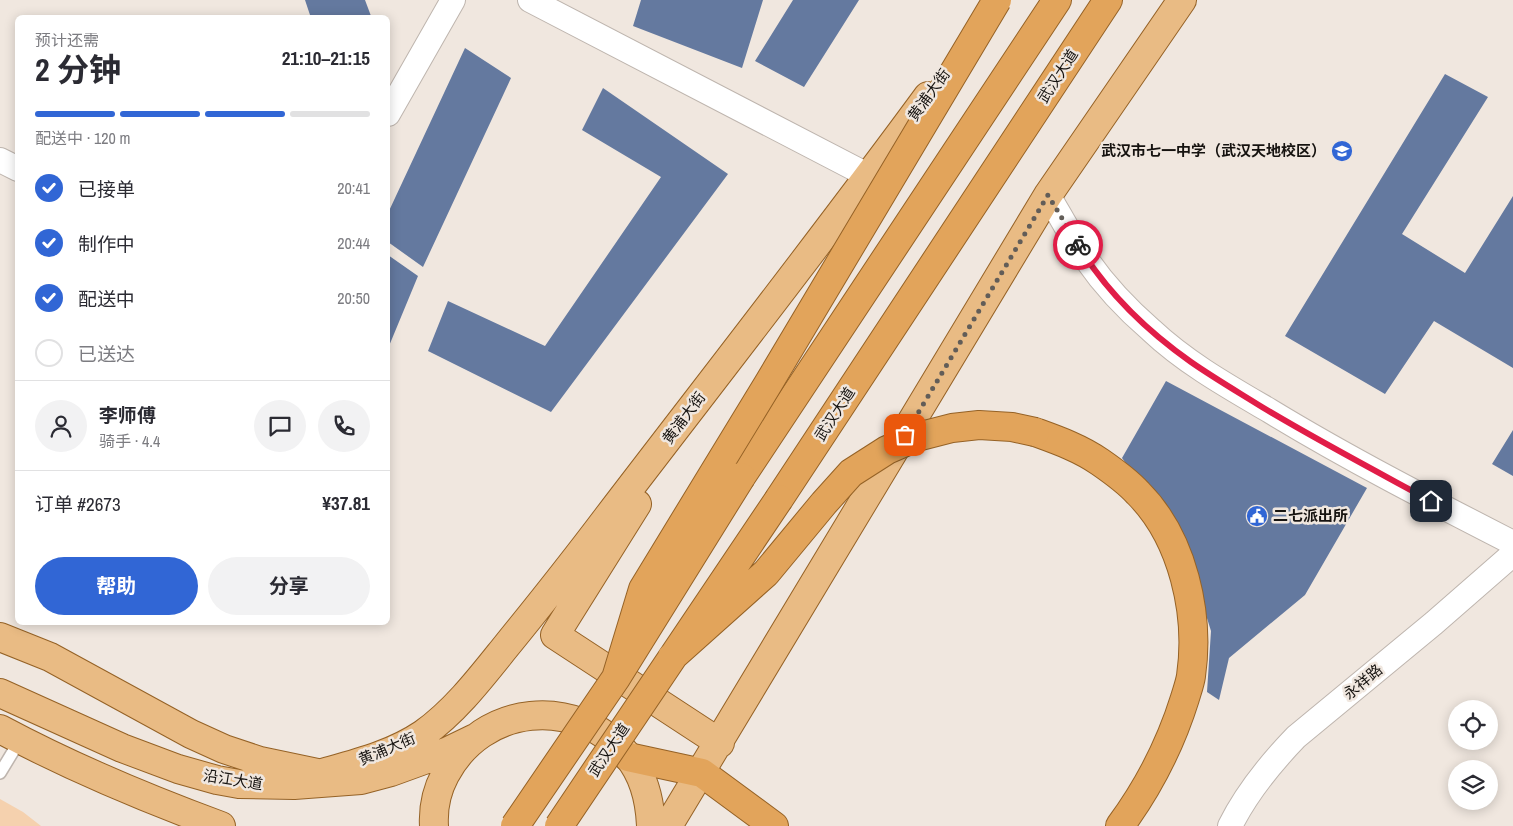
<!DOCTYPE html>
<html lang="zh">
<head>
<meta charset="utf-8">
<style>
  body { margin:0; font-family:"Archivo Narrow","Noto Sans SC",sans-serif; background:#f2f2f3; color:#2b2b33; height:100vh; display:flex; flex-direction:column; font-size:19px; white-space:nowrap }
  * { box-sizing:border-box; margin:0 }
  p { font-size:16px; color:#7c7c81 }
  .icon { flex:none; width:28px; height:28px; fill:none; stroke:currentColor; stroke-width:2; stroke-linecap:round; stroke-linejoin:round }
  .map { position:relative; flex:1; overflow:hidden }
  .sheet { position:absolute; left:15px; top:15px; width:375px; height:610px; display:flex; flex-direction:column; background:#fff; border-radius:8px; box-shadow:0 2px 12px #0003 }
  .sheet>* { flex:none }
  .buttons { position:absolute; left:1448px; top:700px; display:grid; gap:10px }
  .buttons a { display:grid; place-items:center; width:50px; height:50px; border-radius:50%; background:#fff; box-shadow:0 2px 12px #0003; font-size:25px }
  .pin { position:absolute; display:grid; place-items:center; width:42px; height:42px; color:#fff; margin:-21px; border-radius:10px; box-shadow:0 2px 8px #0006 }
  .courier { position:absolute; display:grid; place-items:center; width:50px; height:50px; margin:-25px; border:4px solid #e11d48; border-radius:50%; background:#fff; color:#222; box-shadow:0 1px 6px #0007 }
  .overview em { font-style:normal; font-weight:700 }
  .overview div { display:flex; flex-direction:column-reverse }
  .overview { display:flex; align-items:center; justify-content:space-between; height:85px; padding:0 20px }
  h1 { font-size:32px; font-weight:700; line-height:38px }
  .bar { display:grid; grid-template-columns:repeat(4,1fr); gap:8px 5px; align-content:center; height:60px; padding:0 20px }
  .bar i { height:6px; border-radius:4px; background:#e1e1e2 }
  .bar .selected { background:#3166d5 }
  .bar p { grid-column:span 4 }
  .line { display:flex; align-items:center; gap:12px; padding:0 20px; border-top:1px solid #e1e1e2 }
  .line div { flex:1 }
  .round { display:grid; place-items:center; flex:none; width:52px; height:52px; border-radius:26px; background:#f2f2f3 }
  ol { padding:0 20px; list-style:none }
  li { display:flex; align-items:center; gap:15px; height:55px }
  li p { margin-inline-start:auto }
  li .icon { padding:5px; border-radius:50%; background:#3166d5; color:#fff; stroke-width:4 }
  li:last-child { color:#7c7c81 }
  li i { width:28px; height:28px; border:2px solid #e1e1e2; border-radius:50% }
  .cta { display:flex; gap:10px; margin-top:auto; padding:10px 20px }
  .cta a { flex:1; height:58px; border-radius:30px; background:#3166d5; color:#fff; font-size:20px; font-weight:700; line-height:58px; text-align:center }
  .cta a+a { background:#f2f2f3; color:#2b2b33 }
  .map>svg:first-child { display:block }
  .green { fill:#f5d1ae }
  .building { fill:#64799f }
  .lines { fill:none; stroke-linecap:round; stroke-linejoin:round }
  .service-casing { stroke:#beb5ae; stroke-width:14 }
  .minor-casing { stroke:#beb5ae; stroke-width:26 }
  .primary-casing { stroke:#956226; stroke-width:30 }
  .trunk-casing { stroke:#956226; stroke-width:30 }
  .service { stroke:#fff; stroke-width:11 }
  .minor { stroke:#fff; stroke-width:24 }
  .primary { stroke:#e9bb84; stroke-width:28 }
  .trunk { stroke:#e2a45b; stroke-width:28 }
  .trunk-bridge-casing { stroke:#956226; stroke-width:30; stroke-linecap:butt }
  .trunk-bridge { stroke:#e2a45b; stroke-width:28 }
  .done { stroke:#625d58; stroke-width:5; stroke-dasharray:0 9 }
  .route { stroke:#e11d48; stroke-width:6 }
  .labels { text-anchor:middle; stroke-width:5; stroke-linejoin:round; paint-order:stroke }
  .street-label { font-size:15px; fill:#161310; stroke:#f0e7df }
  .poi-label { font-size:15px; font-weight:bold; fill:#161310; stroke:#f0e7df; text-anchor:end }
</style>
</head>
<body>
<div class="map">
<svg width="1513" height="826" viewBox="0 0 1513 826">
  <rect width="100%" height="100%" fill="#f0e7df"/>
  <!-- green -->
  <path class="green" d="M0 799 23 812 41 826H0Z"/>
  <!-- building -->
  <path class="building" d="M305 0H365L371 16 368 18H311Z
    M641 0H763L742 68 633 26Z
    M793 0H859L804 87 755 61Z
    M465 48 511 78 423 267 388 242V213Z
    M1445 74 1488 97 1402 234 1465 273 1513 196V368L1434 321 1385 394 1285 336Z
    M603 88 728 174 551 412 428 351 448 301 545 346 661 177 582 130Z
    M388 255 418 276 389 346 388 345Z
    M1166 381 1367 488 1305 595 1229 658 1219 700 1207 692 1211 631 1184 544 1122 458Z
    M1513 430V476L1492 464Z"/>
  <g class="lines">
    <!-- service casing -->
    <g class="service-casing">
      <path id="service" d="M0 773 20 740"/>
    </g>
    <!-- minor casing -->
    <g class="minor-casing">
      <path id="minor" d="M530 0 869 176
        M388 114 453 0
        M0 160 18 169
        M1048 195C1061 217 1073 240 1087 260 1105 286 1128 310 1151 330 1186 363 1229 387 1270 411 1349 459 1431 501 1513 543
        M1230 826C1247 792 1270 764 1296 737L1434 623 1513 554"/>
    </g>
    <!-- primary casing -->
    <g class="primary-casing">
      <path id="primary" d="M637 504 555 635 720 743
        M0 637 50 657 191 734 224 749 260 761 322 774
        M0 693 122 748 178 769 217 780 239 784 294 785 361 780 391 772 446 752 475 738
        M0 729C71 767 145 798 221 826
        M319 774C354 764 392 755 423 734 454 712 479 680 503 650 538 607 573 563 607 518 714 378 823 239 928 96
        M434 826C433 809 437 790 445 775 482 704 576 695 627 755 644 775 650 801 651 826
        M668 826 1048 195 1182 0"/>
    </g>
    <!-- trunk casing -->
    <g class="trunk-casing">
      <path id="trunk" d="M1035 432C1057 440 1080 448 1100 462 1113 471 1127 481 1138 493 1183 538 1200 614 1191 676 1190 683 1187 691 1185 698 1171 743 1148 788 1120 826
        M741 477 1057 0
        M779 499 1108 0
        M628 757 702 773 774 826"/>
    </g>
    <!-- service -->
    <use href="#service" class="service"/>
    <!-- minor -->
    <use href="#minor" class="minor"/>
    <!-- primary -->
    <use href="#primary" class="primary"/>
    <!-- trunk -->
    <use href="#trunk" class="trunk"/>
    <!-- trunk-bridge casing -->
    <g class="trunk-bridge-casing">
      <path id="trunk-bridge" d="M672 657 766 573 824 503 851 473 887 450 917 437 952 428 979 425 1012 427 1035 432
        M616 678 643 589 768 384 997 0
        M515 826 616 678 741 477
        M559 826 779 499"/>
    </g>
    <!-- trunk-bridge -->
    <use href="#trunk-bridge" class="trunk-bridge"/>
  </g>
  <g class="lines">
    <!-- done -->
    <path class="done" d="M905 435 1048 195 1078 245"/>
    <!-- route -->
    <path class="route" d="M1078 245C1106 291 1147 331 1191 362 1214 378 1238 392 1262 407 1317 440 1374 470 1431 501"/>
  </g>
  <!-- icons -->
  <defs>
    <g id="school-disc" transform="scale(1.125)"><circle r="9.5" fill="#3166d5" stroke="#f0e7df"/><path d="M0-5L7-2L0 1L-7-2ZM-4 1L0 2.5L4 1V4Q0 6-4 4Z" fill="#fff"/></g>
    <g id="civic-disc" transform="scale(1.125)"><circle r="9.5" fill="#3166d5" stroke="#f0e7df"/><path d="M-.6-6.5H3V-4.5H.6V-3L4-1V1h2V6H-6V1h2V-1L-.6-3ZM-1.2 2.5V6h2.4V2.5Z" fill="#fff"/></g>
  </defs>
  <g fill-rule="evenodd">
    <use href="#school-disc" x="1342" y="151"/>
    <use href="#civic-disc" x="1257" y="516"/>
  </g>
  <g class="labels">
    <!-- street labels -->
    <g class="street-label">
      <text transform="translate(1058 76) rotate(-57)" y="5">武汉大道</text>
      <text transform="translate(929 95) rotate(-54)" y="5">黄浦大街</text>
      <text transform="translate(835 414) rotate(-57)" y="5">武汉大道</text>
      <text transform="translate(684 418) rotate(-53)" y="5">黄浦大街</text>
      <text transform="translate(1363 682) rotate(-40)" y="5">永祥路</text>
      <text transform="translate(387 749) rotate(-23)" y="5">黄浦大街</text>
      <text transform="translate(609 750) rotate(-56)" y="5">武汉大道</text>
      <text transform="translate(233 780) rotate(9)" y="5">沿江大道</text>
    </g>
    <!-- poi labels -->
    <g class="poi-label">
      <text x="1326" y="156">武汉市七一中学（武汉天地校区）</text>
      <text x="1273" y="521" text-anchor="start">二七派出所</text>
    </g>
  </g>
</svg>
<div class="buttons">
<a><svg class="icon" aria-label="locate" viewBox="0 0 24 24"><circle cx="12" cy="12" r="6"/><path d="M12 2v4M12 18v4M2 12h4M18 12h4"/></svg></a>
<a><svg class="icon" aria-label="layers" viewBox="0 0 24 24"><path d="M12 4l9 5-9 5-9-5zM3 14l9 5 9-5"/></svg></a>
</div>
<div class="pin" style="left:905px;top:435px;background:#ea580c"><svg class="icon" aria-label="bag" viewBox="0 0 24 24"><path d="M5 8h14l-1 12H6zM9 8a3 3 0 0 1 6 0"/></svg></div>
<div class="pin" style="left:1431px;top:501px;background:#1f2937"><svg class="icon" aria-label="home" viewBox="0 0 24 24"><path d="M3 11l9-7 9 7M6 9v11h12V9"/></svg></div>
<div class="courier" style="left:1078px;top:245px"><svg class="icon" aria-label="bike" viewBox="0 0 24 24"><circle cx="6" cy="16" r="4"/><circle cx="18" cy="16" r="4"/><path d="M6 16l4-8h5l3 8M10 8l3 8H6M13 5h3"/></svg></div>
<section class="sheet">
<div class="overview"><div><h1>2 分钟</h1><p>预计还需</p></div><em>21:10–21:15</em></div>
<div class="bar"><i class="selected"></i><i class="selected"></i><i class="selected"></i><i></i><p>配送中 · 120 m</p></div>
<ol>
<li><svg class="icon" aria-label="check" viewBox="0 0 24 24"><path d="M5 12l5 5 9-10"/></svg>已接单<p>20:41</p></li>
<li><svg class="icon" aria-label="check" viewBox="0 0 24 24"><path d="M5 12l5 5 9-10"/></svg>制作中<p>20:44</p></li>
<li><svg class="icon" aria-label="check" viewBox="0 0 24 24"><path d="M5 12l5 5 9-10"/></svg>配送中<p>20:50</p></li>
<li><i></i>已送达</li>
</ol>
<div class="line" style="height:90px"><a class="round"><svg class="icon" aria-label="person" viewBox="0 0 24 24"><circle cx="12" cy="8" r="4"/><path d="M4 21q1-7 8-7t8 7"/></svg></a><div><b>李师傅</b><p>骑手 · 4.4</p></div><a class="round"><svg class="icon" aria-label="chat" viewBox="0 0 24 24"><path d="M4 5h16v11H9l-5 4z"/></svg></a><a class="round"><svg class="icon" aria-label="phone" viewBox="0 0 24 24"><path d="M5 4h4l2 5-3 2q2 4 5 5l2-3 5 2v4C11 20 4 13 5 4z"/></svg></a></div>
<div class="line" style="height:65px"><div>订单 #2673</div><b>¥37.81</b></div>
<div class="cta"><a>帮助</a><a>分享</a></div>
</section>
</div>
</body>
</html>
